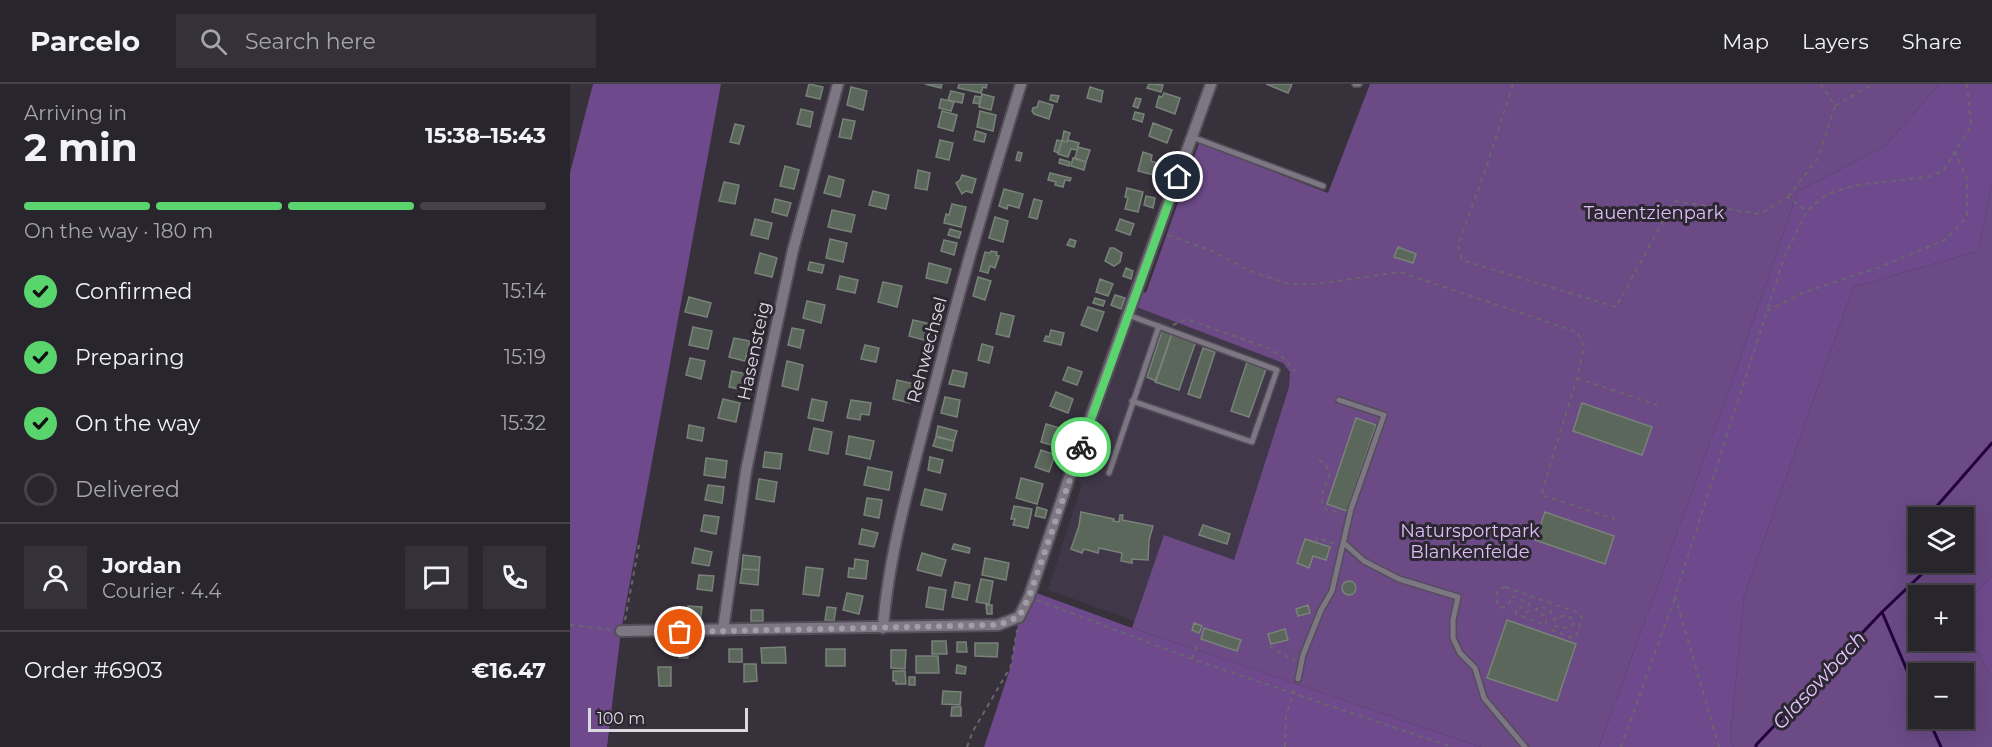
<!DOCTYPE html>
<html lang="en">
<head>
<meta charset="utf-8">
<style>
  body { margin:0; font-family:Montserrat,sans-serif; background:#353139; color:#f1f3f6; height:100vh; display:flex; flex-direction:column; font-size:22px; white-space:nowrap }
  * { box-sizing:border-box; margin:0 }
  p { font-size:20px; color:#a5a5aa }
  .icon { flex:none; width:33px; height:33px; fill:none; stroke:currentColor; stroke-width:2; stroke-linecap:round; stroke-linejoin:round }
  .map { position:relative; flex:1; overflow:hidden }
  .sheet { display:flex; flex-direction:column; background:#29252d; width:570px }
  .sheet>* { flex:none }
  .tools { position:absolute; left:1338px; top:423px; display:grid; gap:12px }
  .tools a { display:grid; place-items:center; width:66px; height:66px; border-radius:0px; background:#29252d; box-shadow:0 6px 24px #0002,0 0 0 2px #454249; font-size:30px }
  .scale { position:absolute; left:18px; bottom:15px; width:160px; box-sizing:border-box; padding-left:6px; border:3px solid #dcd8e0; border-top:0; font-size:16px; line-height:21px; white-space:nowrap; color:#dcd8e0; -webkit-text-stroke:4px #2d2732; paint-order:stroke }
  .pin { position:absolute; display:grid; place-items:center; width:51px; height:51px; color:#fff; margin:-26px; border:3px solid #fff; border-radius:50%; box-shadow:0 2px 6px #0007 }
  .courier { position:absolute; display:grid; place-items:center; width:60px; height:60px; margin:-30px; border:4px solid #5ad56e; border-radius:50%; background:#fff; color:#222; box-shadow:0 2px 8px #0007 }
  .overview em { font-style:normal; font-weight:700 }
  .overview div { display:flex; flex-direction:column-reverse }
  .overview { display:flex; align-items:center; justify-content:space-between; height:102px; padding:0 24px }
  h1 { font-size:39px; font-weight:700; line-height:45px }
  .bar { display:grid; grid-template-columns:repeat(4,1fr); gap:9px 6px; align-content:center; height:72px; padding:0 24px }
  .bar i { height:8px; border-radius:4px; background:#454249 }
  .bar .selected { background:#5ad56e }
  .bar p { grid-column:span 4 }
  .line { display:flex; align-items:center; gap:15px; padding:0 24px; border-top:2px solid #454249 }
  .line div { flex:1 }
  .round { display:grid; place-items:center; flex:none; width:63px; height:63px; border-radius:0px; background:#353139 }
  ol { padding:0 24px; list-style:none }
  li { display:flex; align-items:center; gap:18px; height:66px }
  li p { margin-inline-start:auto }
  li .icon { padding:6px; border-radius:50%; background:#5ad56e; color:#111; stroke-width:4 }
  li:last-child { color:#a5a5aa }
  li i { width:33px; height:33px; border:3px solid #454249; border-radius:50% }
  header { display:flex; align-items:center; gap:36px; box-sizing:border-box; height:84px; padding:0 30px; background:#29252d; border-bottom:2px solid #454249 }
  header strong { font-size:28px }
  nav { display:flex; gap:33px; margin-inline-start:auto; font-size:21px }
  .search { width:420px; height:54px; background:#353139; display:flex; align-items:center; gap:15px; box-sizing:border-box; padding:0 21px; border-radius:0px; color:#a5a5aa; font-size:22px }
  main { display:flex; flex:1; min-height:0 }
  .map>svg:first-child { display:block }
  .built { fill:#403849 }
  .green { fill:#6b4a86; fill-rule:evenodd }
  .forest { fill:#6e4a8c }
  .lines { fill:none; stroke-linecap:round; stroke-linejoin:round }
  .stream { stroke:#25003c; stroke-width:3 }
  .building { fill:#5c675c; stroke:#788378; stroke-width:1.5 }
  .service-casing { stroke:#534e58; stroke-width:8 }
  .minor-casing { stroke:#534e58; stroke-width:14 }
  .path { stroke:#6a656f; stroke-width:2; stroke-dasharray:4.5 4.5; stroke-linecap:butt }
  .service { stroke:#7d7784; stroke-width:5 }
  .minor { stroke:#7d7784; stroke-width:10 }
  .done { stroke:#a29ea7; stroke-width:6; stroke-dasharray:0 10.8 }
  .route { stroke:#5ad56e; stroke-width:8 }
  .labels { text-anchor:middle; stroke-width:6; stroke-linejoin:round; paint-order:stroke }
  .park-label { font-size:18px; fill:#dcbff7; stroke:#2d2732 }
  .street-label { font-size:18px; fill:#dcd8e0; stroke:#2d2732 }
  .water-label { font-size:20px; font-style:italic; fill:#e1c4fd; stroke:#2d2732 }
</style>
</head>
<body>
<header>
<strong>Parcelo</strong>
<div class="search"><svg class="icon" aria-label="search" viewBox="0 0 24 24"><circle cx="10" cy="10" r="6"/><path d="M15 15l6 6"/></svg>Search here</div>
<nav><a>Map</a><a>Layers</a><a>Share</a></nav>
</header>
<main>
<section class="sheet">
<div class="overview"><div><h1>2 min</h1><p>Arriving in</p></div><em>15:38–15:43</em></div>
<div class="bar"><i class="selected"></i><i class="selected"></i><i class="selected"></i><i></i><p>On the way · 180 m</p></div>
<ol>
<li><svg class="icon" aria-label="check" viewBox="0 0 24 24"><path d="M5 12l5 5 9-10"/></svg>Confirmed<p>15:14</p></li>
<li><svg class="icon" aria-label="check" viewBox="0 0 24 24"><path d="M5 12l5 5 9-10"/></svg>Preparing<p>15:19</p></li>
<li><svg class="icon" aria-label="check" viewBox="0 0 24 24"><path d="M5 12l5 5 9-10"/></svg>On the way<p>15:32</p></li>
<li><i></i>Delivered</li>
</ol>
<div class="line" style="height:108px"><a class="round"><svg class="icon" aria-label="person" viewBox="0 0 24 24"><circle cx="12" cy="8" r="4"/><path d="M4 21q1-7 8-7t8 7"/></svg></a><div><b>Jordan</b><p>Courier · 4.4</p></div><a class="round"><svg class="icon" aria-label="chat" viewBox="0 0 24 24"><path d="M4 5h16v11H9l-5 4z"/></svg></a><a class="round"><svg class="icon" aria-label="phone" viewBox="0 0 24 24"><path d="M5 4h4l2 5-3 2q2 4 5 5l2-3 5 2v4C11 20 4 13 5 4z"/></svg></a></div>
<div class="line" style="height:78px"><div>Order #6903</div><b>€16.47</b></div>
</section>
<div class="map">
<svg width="1422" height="663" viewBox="0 0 1422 663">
  <rect width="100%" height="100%" fill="#37313c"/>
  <!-- built -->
  <path class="built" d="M561 221 713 279 720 287 719 303 664 477 594 451 565 537 478 506 512 400 499 394Z"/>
  <!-- green -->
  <path class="green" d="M800 0H1370L1314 63 1228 107 1165 290 1029 663H911L562 544 594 451 664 476 719 303 720 288 713 279 561 221 566 205 576 209 629 59 758 109Z
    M1422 100V492L1394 519V512H1348V556H1394V545L1422 594V663H1163L1160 655 1174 512 1283 203 1408 167ZM1348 434H1394V478H1348ZM1348 590H1394V634H1348Z"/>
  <!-- forest -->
  <path class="forest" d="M23 0H151L51 547 37 663H0V89Z
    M1370 0H1422V100L1408 167 1283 203 1174 512 1160 655 1163 663H1029L1165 290 1228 107 1314 63Z
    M1422 492V594L1394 545V519Z
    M461 507 562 544 911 663H414L441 582 449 533Z"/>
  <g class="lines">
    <!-- stream -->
    <path class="stream" d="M1364 434 1367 422 1422 359
      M1312 528 1348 612
      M1358 634 1371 663
      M1186 663V661L1312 528 1353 489 1355 478"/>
  </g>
  <!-- building -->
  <path class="building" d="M239 0 253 3 250 15 236 12Z
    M355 0H372L371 4Z
    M389 0H417L416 4 413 3 411 9 388 4Z
    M579 0 593 1 591 8 577 4Z
    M696 0H722L718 9Z
    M281 3 297 7 293 26 277 21Z
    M520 3 533 7 531 18 517 14Z
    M381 7 394 10 392 19 378 16Z
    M594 9 610 14 605 30 586 23 589 12 592 13Z
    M412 10 424 13 421 26 409 23Z
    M481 11 489 12 487 18 480 16Z
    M405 12 411 13 409 20 403 19Z
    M566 14 571 15 568 24 563 22Z
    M371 15 384 18 381 27 369 24Z
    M469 17 483 21 479 35 464 30 462 27 463 24 467 23Z
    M231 25 243 28 240 43 227 40Z
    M372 27 387 31 383 47 368 43Z
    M410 27 426 31 423 47 407 43Z
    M565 28 574 30 572 38 563 35Z
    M273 35 285 37 281 55 269 53Z
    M583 39 602 46 597 59 579 52Z
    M165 40 174 42 169 60 160 58Z
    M406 47 416 50 414 58 404 56Z
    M494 47 500 49 497 58 492 57Z
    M370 56 383 59 379 76 366 73Z
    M487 56 492 57 488 69 484 67Z
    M498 56 509 59 507 66 501 65 498 73 488 70 492 57 497 58Z
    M508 63 520 66 516 78 505 74Z
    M448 68 452 69 450 77 446 76Z
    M573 68 582 71 581 77 587 79 584 91 568 87Z
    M503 74 516 78 514 86 501 82Z
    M490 75 500 78 499 82 489 79Z
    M215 82 229 86 224 105 210 102Z
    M348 86 360 89 357 106 345 104Z
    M480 89 501 94 500 97 495 96 493 103 485 101 486 98 478 96Z
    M392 91 406 95 402 109 396 107 392 110 386 99 390 96Z
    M259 92 274 96 270 113 254 109Z
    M154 98 169 101 165 120 149 117Z
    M557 104 573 108 568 128 555 125 558 114 555 113Z
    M434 105 453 110 449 124 438 121 437 125 429 122Z
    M303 107 319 111 316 125 299 121Z
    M576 112 585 114 583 124 574 121Z
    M205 115 221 119 217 132 202 128Z
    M464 115 472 117 467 135 459 133Z
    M382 120 396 123 391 143 374 139 376 130 379 131Z
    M262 126 285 131 281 148 258 143Z
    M425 133 438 137 433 158 419 154Z
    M185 135 202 139 198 155 181 151Z
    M550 135 564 140 560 151 546 146Z
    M380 145 391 148 389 154 378 151Z
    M260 155 277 159 273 178 256 174Z
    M500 155 506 157 504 163 497 161Z
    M374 156 387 159 384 171 371 167Z
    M828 163 846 170 843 179 824 173Z
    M540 164H544L552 169 550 178 544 182 535 177Z
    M421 167 427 168 426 171 429 172 425 184 420 182 418 189 410 187 415 168 420 169Z
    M190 169 207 174 202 193 185 189Z
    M240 178 254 181 252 189 238 186Z
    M359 179 381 185 377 199 356 194Z
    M556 184 563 187 561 195 553 192Z
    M270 192 288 196 285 209 267 205Z
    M408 193 421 197 415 216 403 212Z
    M530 195 543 200 538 212 526 208Z
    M313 198 332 202 327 223 308 218Z
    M545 211 555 214 551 225 541 221Z
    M119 213 141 219 137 233 115 228Z
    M525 214 535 217 533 222 523 219Z
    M237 217 255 221 251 239 233 234Z
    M518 223 534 228 527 247 511 241Z
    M431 229 444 232 439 253 426 250Z
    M343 236 366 241 362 258 339 252Z
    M123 243 142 247 138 265 119 261Z
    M222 244 234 246 230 264 218 261Z
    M481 246 494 249 491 261 474 257 476 252 479 253Z
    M592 247 602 250 586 297 577 293Z
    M602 249 626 257 609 306 585 298Z
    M164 254 180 257 175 277 159 273Z
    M412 260 423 263 419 279 408 276Z
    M295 261 309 264 306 278 291 275Z
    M633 264 645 268 630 314 618 310Z
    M120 274 135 277 131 295 116 291Z
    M217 277 233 281 228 306 212 302Z
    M677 278 696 285 679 333 661 327Z
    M498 283 512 288 507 301 493 296Z
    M383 286 397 289 394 303 379 300Z
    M162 287 177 290 173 306 159 303Z
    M327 296 344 300 340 319 323 315Z
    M486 308 503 315 498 329 480 322Z
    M375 313 390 316 387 333 371 329Z
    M153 315 170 319 166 338 148 334Z
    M242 315 257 318 253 337 238 334Z
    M281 316 301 319 299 331 291 330 290 336 277 334Z
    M1012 319 1082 343 1072 371 1003 347Z
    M786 334 806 341 777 427 757 420Z
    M476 340 493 345 488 363 471 358Z
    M119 341 134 344 132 357 117 354Z
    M368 342 387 347 384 357 366 352Z
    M244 344 262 348 258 370 239 366Z
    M279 352 304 357 300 375 276 370Z
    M366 353 384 357 382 367 363 362Z
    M471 366 485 371 479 388 465 383Z
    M195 368 212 370 210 385 193 383Z
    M360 373 373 376 370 389 358 386Z
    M136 374 157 377 155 394 134 391Z
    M298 383 322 388 319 406 294 401Z
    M451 394 473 400 467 420 446 414Z
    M189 395 207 398 204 418 186 415Z
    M138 401 154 403 152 419 135 416Z
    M355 405 376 410 372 426 351 421Z
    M297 414 312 416 309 434 294 431Z
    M444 422 462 425 458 444 443 441 445 435H441Z
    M467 423 477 426 475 434 465 432Z
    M511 428 544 435 543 437 549 438 550 431H553L552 436 583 442 579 456 578 476 562 475V479L551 477 552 469 529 464 528 469 514 465 512 469 501 465 509 442Z
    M975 428 1044 452 1035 480 965 456Z
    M134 431 149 433 146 450 131 447Z
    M633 441 660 450 657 460 629 451Z
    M292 445 308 449 304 463 289 460Z
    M735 455 760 463 756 476 743 472 739 484 727 479Z
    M384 460 400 464 399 469 382 465Z
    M125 464 142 468 139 482 122 479Z
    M352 469 376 476 371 492 347 486Z
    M173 471 190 473 189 486 172 485Z
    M415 474 439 479 436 496 412 491Z
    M285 475 298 477 296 495 278 493 279 484 284 485Z
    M236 483 253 485 249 512 233 510Z
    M172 485 189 486 188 501 170 499Z
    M129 491 144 492 142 507 127 505Z
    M411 495 423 497 419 520 406 518Z
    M772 504a7 7 0 1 1 14 0a7 7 0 1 1-14 0Z
    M385 498 400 501 397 516 382 513Z
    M359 503 376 506 373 526 356 523Z
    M277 509 293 512 289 530 273 526Z
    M416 521H422V530H417Z
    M738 521 740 529 728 532 726 525Z
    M118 522 132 523 130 539 116 538Z
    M257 523 266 524 264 537 255 536Z
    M181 526H193V537H181Z
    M937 536 1006 560 987 617 917 594Z
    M624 539 632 542 629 549 622 546Z
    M634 544 671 556 667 567 631 555Z
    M715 545 718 556 701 560 698 550Z
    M362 557H376L377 570H362Z
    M387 558H396L397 568H387Z
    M109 559H117L118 574H109Z
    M405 559H428L427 573 405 572Z
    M215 563 216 579H192L191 564Z
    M159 565H172V578H159Z
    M256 565H275V582H256Z
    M321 566H336L335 585 321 584Z
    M346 572H368L369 589H346Z
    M174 580H186L187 597 174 598Z
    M387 581 396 583 395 590 386 589Z
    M88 583H101V602H89Z
    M323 587H335L336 600H326V597H323Z
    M339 593H345V601H339Z
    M373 607 391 608 390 621 372 620Z
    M382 623H391V632H381Z"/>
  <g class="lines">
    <!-- service casing -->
    <g class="service-casing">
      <path id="service" d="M785 0H789
        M622 53 753 102
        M558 231 707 286 682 358 562 317
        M539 389 589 242
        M774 459 794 477 829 495 888 513 883 536V554L890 569 905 584 914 614 955 663
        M728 595 733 571 751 526 762 507 781 425 814 331 769 316"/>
    </g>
    <!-- minor casing -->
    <g class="minor-casing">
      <path id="minor" d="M313 544C318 476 338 404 355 338 384 225 416 112 451 0
        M153 546 176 387 195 295 223 166 268 0
        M51 547 428 541 449 533 459 513 499 394 641 0"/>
    </g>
    <!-- path -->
    <path class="path" d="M943 0 915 87 888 161 892 176 1046 223 1104 117 1190 130 1218 113 1237 127
      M1265 22 1303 0
      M1218 113 1248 74 1265 22 1251 0
      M598 151 642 167 683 188 719 200H747L830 188 1007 248 1014 262 1007 294 971 411 1045 435
      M1197 227 1232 209 1307 184 1375 156 1397 133V95L1385 68
      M603 241 616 235 701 265 716 276 725 287
      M1007 294 1087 321
      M749 376 755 380 760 388C758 402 749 405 753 422L757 426 772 429
      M745 458 747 454 766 460
      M935 503 1009 529 1012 534 1006 553 1003 554 982 546 983 542 999 544 1004 540 1003 535 995 531 984 536 980 526 969 522 966 526 977 534 975 541 946 530V525L951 523 955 528 960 527 959 519 942 512 939 520 933 524 928 521 926 514 928 506Z
      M467 516 622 575 882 663
      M55 536 70 456
      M0 541 42 546
      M699 562 723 576 725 575
      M622 575 628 559
      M397 663 403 647 441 582 447 546
      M715 663 716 632 726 601
      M1051 663 1105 513
      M1149 663 1105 512 1215 171 1237 127 1257 110 1287 101 1357 93 1373 87 1401 42 1397 0"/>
    <!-- service -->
    <use href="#service" class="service"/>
    <!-- minor -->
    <use href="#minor" class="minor"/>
  </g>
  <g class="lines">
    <!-- done -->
    <path class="done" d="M110 548 428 541 449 533 459 513 511 363"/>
    <!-- route -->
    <path class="route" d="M511 363 608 93"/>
  </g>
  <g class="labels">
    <!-- park labels -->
    <g class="park-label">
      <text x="1084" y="135">Tauentzienpark</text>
      <text x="900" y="453">Natursportpark<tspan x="900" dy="21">Blankenfelde</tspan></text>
    </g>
    <!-- street labels -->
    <g class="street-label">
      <text transform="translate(357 266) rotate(-75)" y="6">Rehwechsel</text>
      <text transform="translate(184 267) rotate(-78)" y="6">Hasensteig</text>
    </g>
    <!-- water labels -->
    <g class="water-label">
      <text transform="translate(1249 596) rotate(-47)" y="7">Glasowbach</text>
    </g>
  </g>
</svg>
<div class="tools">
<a><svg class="icon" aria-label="layers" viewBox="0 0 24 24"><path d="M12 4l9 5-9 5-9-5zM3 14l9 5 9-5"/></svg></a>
<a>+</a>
<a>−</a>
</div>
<div class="scale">100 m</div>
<div class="pin" style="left:110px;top:548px;background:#ea580c"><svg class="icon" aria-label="bag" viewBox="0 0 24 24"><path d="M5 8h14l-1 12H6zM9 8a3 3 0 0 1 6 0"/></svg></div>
<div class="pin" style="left:608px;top:93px;background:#1f2937"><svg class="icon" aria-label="home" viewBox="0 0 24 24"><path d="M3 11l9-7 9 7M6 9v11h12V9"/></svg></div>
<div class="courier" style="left:511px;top:363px"><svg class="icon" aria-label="bike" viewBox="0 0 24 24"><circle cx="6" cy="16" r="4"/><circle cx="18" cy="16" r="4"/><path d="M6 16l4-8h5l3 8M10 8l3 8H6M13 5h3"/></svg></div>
</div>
</main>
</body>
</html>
